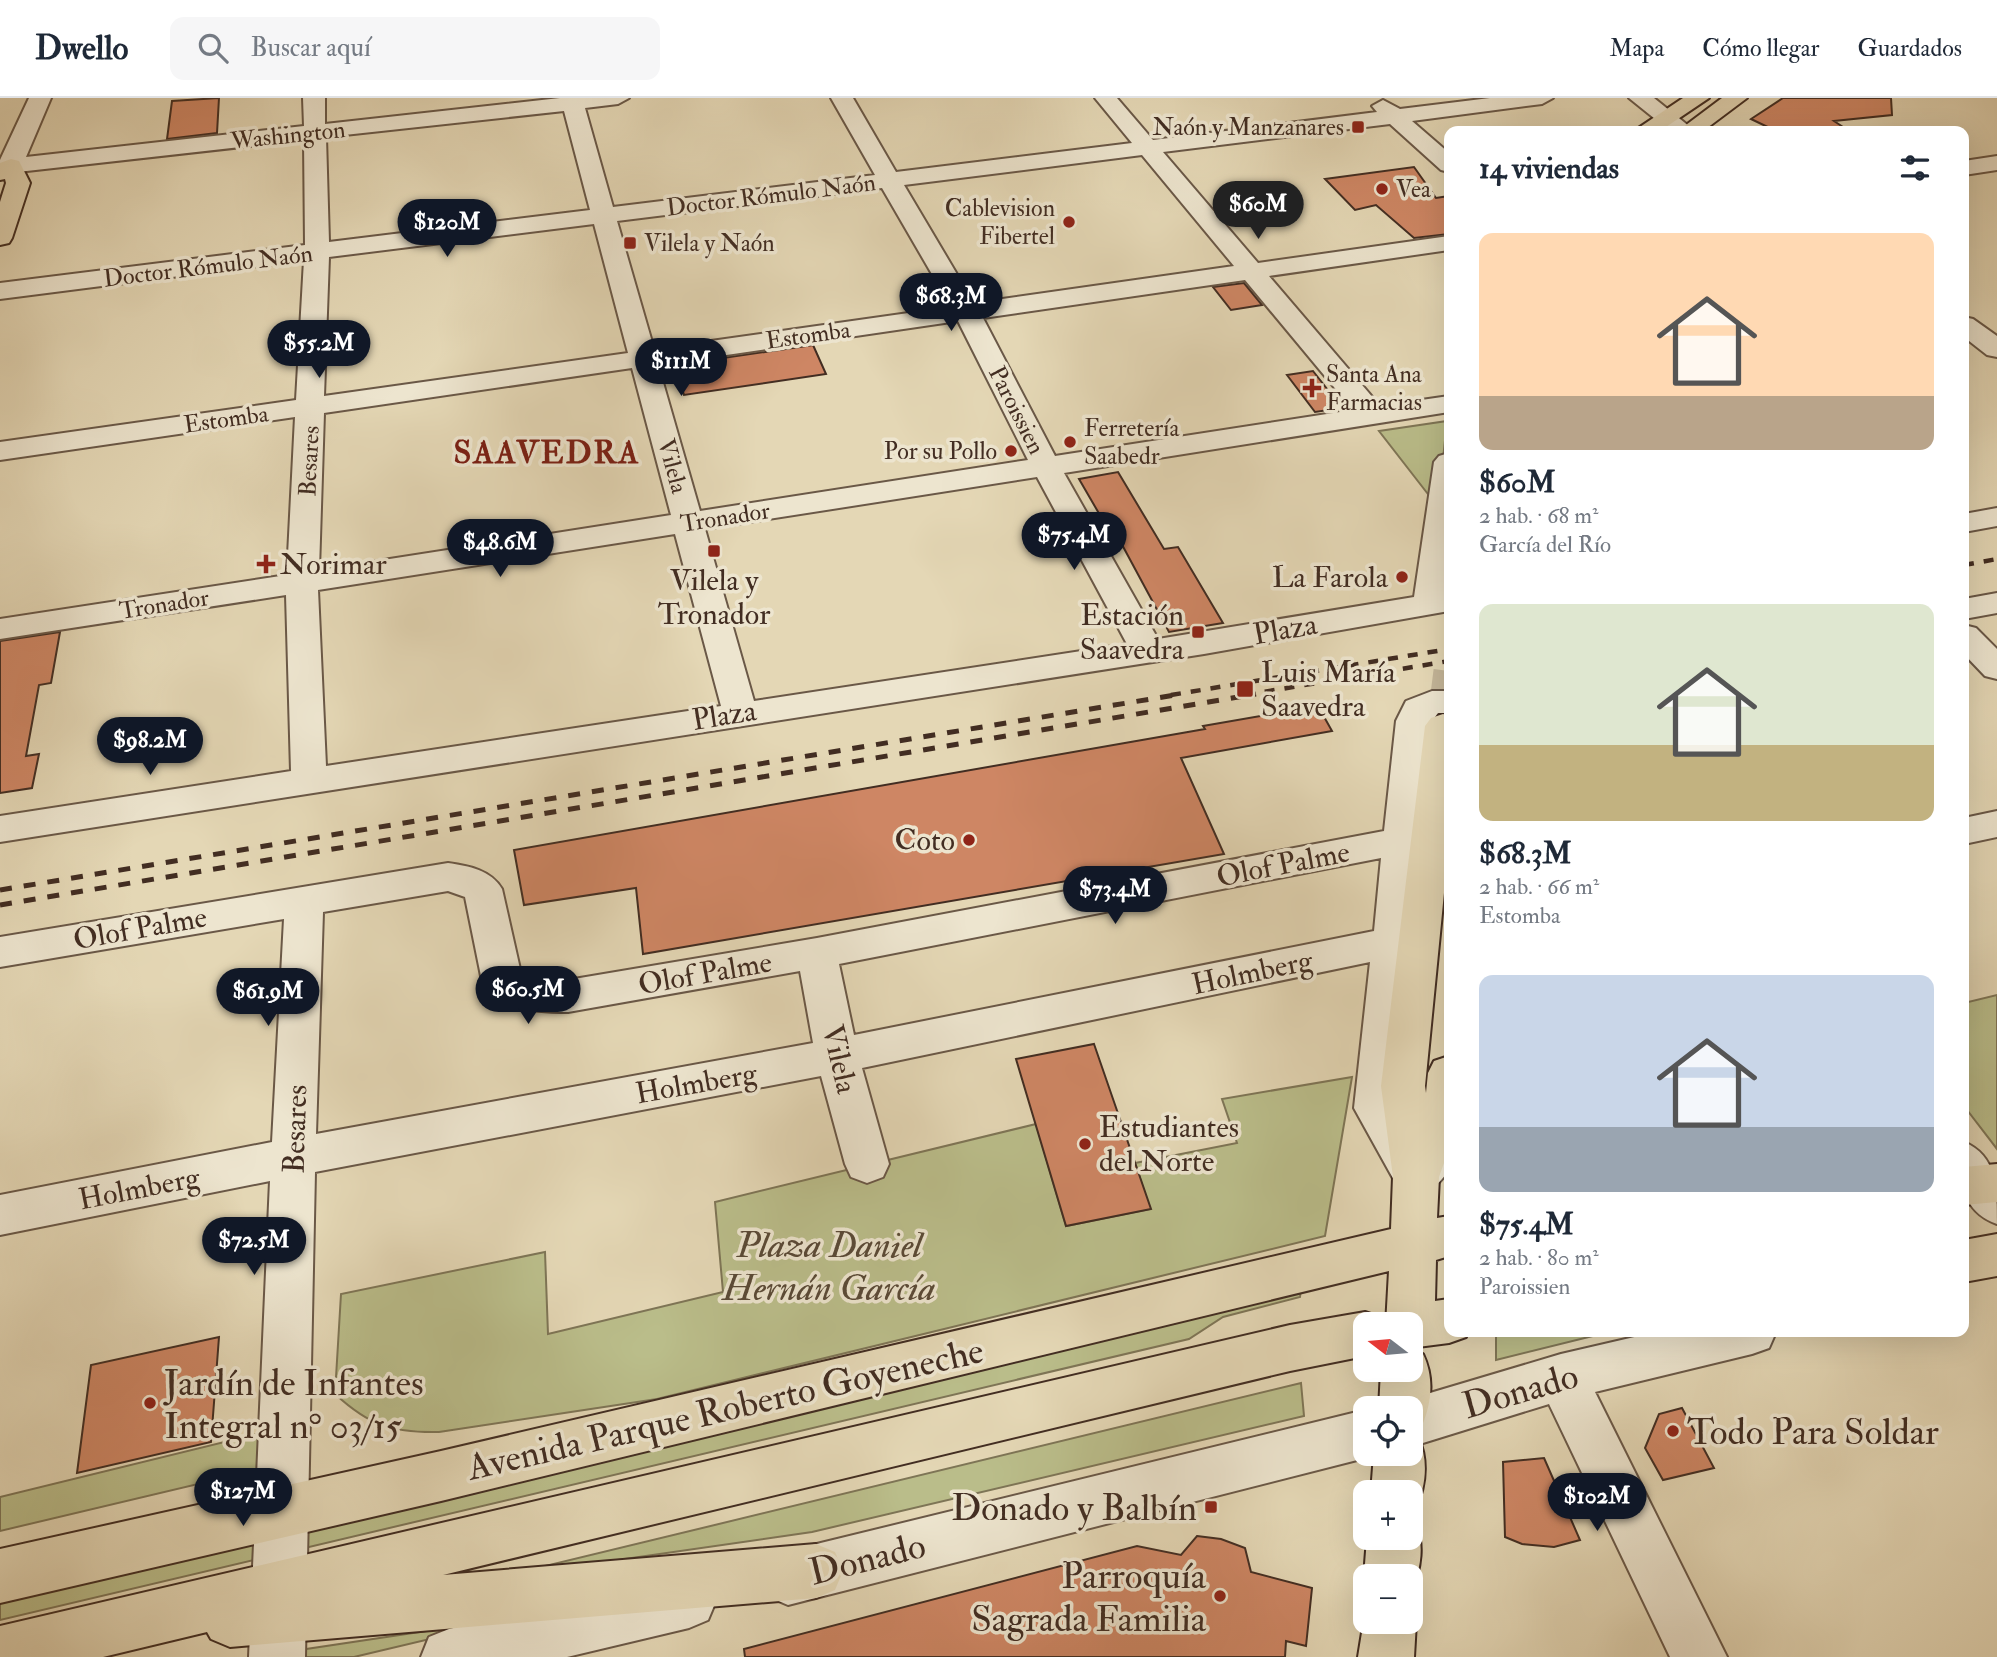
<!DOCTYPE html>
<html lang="es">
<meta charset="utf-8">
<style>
body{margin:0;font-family:"IM FELL Double Pica",serif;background:#f6f6f7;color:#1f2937;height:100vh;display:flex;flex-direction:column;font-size:26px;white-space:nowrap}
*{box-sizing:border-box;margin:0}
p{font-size:23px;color:#747a83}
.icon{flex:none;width:38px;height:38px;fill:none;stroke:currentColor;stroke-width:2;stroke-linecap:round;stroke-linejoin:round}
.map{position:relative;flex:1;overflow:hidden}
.panel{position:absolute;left:1444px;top:28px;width:525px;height:1211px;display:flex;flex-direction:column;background:#fff;border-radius:14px;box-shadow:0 7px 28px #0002}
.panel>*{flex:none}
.needle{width:46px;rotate:286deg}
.tools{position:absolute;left:1353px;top:1214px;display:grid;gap:14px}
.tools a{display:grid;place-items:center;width:70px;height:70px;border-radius:14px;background:#fff;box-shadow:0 7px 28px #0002;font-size:35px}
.price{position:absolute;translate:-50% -60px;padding:0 16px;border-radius:24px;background:#111827;color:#fff;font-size:23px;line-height:46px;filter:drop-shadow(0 2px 4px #0008)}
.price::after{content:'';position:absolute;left:50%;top:42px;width:21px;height:16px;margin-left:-10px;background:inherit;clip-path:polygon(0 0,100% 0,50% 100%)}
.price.selected{background:#222;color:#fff}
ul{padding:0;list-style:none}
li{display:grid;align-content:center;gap:14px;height:371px;padding:0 35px}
li span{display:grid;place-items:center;height:217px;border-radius:14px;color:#555}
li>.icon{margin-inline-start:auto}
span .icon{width:126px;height:126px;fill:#fffc;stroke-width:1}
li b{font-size:30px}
h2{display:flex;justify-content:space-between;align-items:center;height:84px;padding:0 35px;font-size:30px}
header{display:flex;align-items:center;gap:42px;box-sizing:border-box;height:98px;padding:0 35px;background:#fff;border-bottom:2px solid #e0e1e3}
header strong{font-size:33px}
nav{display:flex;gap:38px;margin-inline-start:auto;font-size:24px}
.search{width:490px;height:63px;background:#f6f6f7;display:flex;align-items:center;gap:18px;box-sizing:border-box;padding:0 24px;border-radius:14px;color:#747a83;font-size:26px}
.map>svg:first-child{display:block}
.green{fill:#babd8a;stroke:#7e7556;stroke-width:2}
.building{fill:#ce8664;stroke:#422d22;stroke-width:2}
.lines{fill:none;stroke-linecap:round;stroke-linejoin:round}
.major-tunnel-far1{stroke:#c4b598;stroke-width:31;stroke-dasharray:31 15;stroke-linecap:butt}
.major-tunnel{stroke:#c4b598;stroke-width:38;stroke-dasharray:38 19;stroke-linecap:butt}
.minor-casing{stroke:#6a5847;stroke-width:4}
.major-casing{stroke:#422d22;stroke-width:4}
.minor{fill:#ede5cf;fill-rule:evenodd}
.major{fill:#e4d7b5;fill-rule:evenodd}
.rail-far1{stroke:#422d22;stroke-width:4.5;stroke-dasharray:10 10;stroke-linecap:butt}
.rail{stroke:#422d22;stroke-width:5;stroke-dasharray:12 12;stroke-linecap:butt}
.poi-dot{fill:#8f2418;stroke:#ede5cf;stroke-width:2.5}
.labels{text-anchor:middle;stroke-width:7;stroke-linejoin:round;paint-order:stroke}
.far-poi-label{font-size:24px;fill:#422d22;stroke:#ede5cf;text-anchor:start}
.far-street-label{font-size:24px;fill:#422d22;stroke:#ede5cf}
.poi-label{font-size:30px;fill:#422d22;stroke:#ede5cf;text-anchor:start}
.street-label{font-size:30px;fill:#422d22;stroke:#ede5cf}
.far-district-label{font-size:32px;font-weight:bold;letter-spacing:2px;fill:#7a1f14;stroke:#ede5cf}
.near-park-label{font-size:37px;font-style:italic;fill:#5a4a37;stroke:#ede5cf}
.near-poi-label{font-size:37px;fill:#422d22;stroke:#ede5cf;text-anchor:start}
.near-street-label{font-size:37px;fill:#422d22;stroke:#ede5cf}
</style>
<header>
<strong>Dwello</strong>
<div class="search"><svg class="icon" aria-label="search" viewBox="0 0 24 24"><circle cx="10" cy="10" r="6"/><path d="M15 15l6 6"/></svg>Buscar aquí</div>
<nav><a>Mapa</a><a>Cómo llegar</a><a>Guardados</a></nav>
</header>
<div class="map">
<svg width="1997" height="1559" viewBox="0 0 1997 1559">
<rect width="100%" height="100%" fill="#e4d7b5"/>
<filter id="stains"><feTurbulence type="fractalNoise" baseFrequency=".00286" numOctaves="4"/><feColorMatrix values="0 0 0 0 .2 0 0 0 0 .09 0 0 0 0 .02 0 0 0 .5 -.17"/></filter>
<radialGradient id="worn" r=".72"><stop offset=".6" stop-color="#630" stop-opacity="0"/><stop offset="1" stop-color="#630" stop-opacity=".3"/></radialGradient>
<path class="green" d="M1447 323 1438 409 1379 333Z
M1997 897V1051L1964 1008V905Z
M1352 979 1325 1138 657 1301 439 1334C392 1335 370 1328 335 1296L341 1196 545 1154 548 1236 723 1194 715 1104 1036 1026 1066 1128 1150 1111 1135 1065 1237 1045 1222 1001Z
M1301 1191 1300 1199 1223 1219 1189 1241 0 1522V1501Z
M1509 1234H1609L1496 1262V1236Z
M1301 1285 1304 1318 812 1434 500 1479Z
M269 1333 303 1361 0 1433V1399Z
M527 1518 354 1559H253Z"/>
<path class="building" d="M219 0 217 35 167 41 172 3Z
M1783 0H1891L1892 17 1834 23 1843 29 1809 33H1776L1751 21Z
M1414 69 1436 100 1449 98V136L1414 140 1376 107 1355 112 1325 81Z
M1244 185 1262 207 1231 212 1213 189Z
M813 247 826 276 684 297 675 267Z
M1313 273 1342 310 1315 314 1287 277Z
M1118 374 1164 451 1178 449 1223 525 1169 534 1113 430 1108 431 1079 381Z
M60 534 51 585 39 587 26 658 39 656 32 690 0 695V543Z
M1318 608 1332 633 1181 660 1224 756 643 856 636 790 524 807 514 752 1205 631 1203 628Z
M1094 946 1151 1111 1066 1128 1016 961Z
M219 1239 211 1344 77 1375 91 1267Z
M1682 1310 1714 1370 1663 1382 1645 1350 1659 1316Z
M1544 1360 1580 1442 1554 1449 1522 1446 1505 1439 1503 1364Z
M1197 1438 1221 1441 1245 1450 1251 1474 1312 1490 1306 1548 1286 1543 1285 1559H745L744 1551 1137 1448 1181 1457Z"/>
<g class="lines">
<path class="major-tunnel-far1" d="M1446 597 1449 573"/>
<path class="major-tunnel" d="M1443 628 1447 596"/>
<g class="minor-casing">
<path id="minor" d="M29 0H51L26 59 304 28 303 0H325V26L560 0H629L618 6 585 10 613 109 875 77 831 0H853L896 74 1132 45 1095 0H1117L1153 42 1377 14 1372 8 1383 2 1400 11 1490 0H1553L1542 6 1412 23 1449 55V74L1441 72 1390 26 1163 54 1258 165 1449 138V152L1269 178 1380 308 1449 298V314L1064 375 1158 541 1414 499 1434 364 1439 358 1449 355V513L1204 556 0 744V718L291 673 286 497 0 541V521L287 477 295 319 0 362V344L296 302 304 162 0 201V185L305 147 304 42 0 76V62ZM564 13 590 112 329 144 326 39ZM1142 57 1234 168 974 205 904 87ZM882 90 951 209 654 251 617 123ZM594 126 628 255 324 298 329 159ZM1245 182 1353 312 1055 358 983 220ZM958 223 1028 362 700 413 658 267ZM632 270 671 417 319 472 324 315ZM1037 379 1127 546 754 603 705 431ZM675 436 721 608 326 668 318 492Z
M1629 0H1654L1695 33H1670Z
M1997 58V72L1964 77V63Z
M1964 219 1973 221 1997 238V259L1987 257 1964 239Z
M1997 410V428L1964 434V416Z
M1997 495V515L1964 521V501Z
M1964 527 1976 530 1997 551V581L1985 578 1964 556Z
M1432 593H1449V615H1438L1432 623 1398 1008 1419 1044 1433 1028 1449 1022V1073C1432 1092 1427 1102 1400 1093L1354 1010 1370 864 862 970 889 1066 883 1079 867 1085 851 1079 845 1066 821 978 315 1074 305 1559H249L270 1083 0 1137V1097L272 1044 284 821 0 869V839L448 765C469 768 491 772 502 791L520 871 534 882H568L817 840 1384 733 1396 623 1406 603ZM1381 760 1374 833 854 937 839 866ZM448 793 465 799 481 878C500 913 532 914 568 914L800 873 813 945 316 1036 323 814Z
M1997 713V739L1964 746V720Z
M1964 1044C1997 1058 1997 1089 1997 1126 1958 1112 1961 1079 1964 1044Z
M1656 1234H1776L1769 1250 1752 1256 1595 1294 1727 1559H1670L1549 1306 1410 1349V1311H1391L1410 1301 1561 1256Z
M1365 1312V1356H1376L1365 1360 788 1507 769 1499 761 1480 769 1461 788 1453Z
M689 1476 708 1484 716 1503 708 1522 689 1530 567 1559H421L429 1539 449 1531Z"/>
</g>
<g class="major-casing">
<path id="major" d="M1683 0H1709L1660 33H1634Z
M1722 0H1747L1703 33H1678Z
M11 61 19 63 30 85 12 140 9 145 0 147V104L6 85 5 81 0 82V65Z
M1443 616 1449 618V744L1425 988 1426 995 1428 975 1434 963 1449 958V1051L1439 1079 1437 1120 1449 1118V1158L1436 1162 1435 1203 1449 1201V1234H1468L1466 1239 1449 1245 1410 1250V1227H1386L1389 1173 441 1403 0 1505V1451L441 1353 1391 1131 1393 1079 1381 988 1425 628 1431 620Z
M1997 1066V1104L1964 1107V1069Z
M1997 1136V1178L1964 1184V1142Z
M1365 1214 1382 1220 1385 1227H1365V1258L1290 1273 443 1477 816 1446 835 1454 843 1473 835 1492 816 1500 230 1549 211 1541 207 1534 103 1559H0V1528L1290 1227Z
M1410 1251 1423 1256C1434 1279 1432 1304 1422 1328L1410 1332V1311H1379L1381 1272H1410Z
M1410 1335 1418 1338C1429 1363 1426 1388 1415 1413L1410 1415V1395H1371L1374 1356H1410Z
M1410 1420C1428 1440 1420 1475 1410 1497V1479H1364L1367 1440H1410Z
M1410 1510 1416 1524 1414 1559H1358L1365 1516V1524H1410Z"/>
</g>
<use href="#minor" class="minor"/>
<use href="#major" class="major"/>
<path class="rail-far1" d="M1964 467 1997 461
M1171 597 1449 551
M1245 597 1449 563"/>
<path class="rail" d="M0 792 1181 596
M0 807 1256 596"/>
</g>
<g class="poi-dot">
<rect x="1351" y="22" width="14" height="14" rx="3.5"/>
<circle cx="1382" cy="91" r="7"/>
<circle cx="1069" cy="124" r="7"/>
<rect x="623" y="138" width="14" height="14" rx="3.5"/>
<path d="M1308.5 279.5h7v7h7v7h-7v7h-7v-7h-7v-7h7z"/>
<circle cx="1070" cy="344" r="7"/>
<circle cx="1011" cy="353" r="7"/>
<rect x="707" y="446" width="14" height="14" rx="3.5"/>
<path d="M262.5 455.5h7v7h7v7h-7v7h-7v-7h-7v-7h7z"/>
<circle cx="1402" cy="479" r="7"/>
<rect x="1191" y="527" width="14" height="14" rx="3.5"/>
<rect x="1236" y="582" width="18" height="18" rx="3.5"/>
<circle cx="969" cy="742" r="7"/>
<circle cx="1085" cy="1046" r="7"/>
<circle cx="150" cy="1305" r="7"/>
<circle cx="1673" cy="1333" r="7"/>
<rect x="1204" y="1402" width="14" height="14" rx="3.5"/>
<circle cx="1220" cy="1498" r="7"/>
</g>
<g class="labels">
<g class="far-poi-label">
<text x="1344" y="37" text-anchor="end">Naón y Manzanares</text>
<text x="1396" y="99">Vea</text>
<text x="1055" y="118" text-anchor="end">Cablevision<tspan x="1055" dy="28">Fibertel</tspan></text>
<text x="644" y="153">Vilela y Naón</text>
<text x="1326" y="284">Santa Ana<tspan x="1326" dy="28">Farmacias</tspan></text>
<text x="1084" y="338">Ferretería<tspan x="1084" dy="28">Saabedr</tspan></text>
<text x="997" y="361" text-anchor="end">Por su Pollo</text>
</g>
<g class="far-street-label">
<text transform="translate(288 37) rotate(-6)" y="8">Washington</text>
<text transform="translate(771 97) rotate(-7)" y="8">Doctor Rómulo Naón</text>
<text transform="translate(208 168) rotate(-7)" y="8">Doctor Rómulo Naón</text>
<text transform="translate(808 237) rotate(-8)" y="8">Estomba</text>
<text transform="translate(1017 312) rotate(63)" y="8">Paroissien</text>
<text transform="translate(226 321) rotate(-8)" y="8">Estomba</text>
<text transform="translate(309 363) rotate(-87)" y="8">Besares</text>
<text transform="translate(673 368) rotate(75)" y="8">Vilela</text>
<text transform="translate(725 419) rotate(-9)" y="8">Tronador</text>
<text transform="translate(164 506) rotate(-9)" y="8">Tronador</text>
</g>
<g class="poi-label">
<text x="280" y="476">Norimar</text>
<text x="1388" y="489" text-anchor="end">La Farola</text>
<text x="714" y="492" text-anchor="middle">Vilela y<tspan x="714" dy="34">Tronador</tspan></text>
<text x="1184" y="527" text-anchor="end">Estación<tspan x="1184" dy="34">Saavedra</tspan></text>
<text x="1261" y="584">Luis María<tspan x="1261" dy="34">Saavedra</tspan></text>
<text x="955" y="752" text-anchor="end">Coto</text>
<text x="1099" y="1039">Estudiantes<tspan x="1099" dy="34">del Norte</tspan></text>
</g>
<g class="street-label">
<text transform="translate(1285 531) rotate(-10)" y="10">Plaza</text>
<text transform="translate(724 617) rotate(-9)" y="10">Plaza</text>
<text transform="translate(1283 766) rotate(-11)" y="10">Olof Palme</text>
<text transform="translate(140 830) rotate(-10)" y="10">Olof Palme</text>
<text transform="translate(1252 874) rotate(-12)" y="10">Holmberg</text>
<text transform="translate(705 875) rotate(-10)" y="10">Olof Palme</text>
<text transform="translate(840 961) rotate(77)" y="10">Vilela</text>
<text transform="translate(696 985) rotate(-10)" y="10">Holmberg</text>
<text transform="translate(295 1031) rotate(-88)" y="10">Besares</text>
<text transform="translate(139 1090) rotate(-11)" y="10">Holmberg</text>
</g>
<g class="far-district-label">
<text x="547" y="365">SAAVEDRA</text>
</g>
<g class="near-park-label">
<text x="829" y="1159">Plaza Daniel<tspan x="829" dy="43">Hernán García</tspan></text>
</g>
<g class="near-poi-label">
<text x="164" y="1297">Jardín de Infantes<tspan x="164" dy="43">Integral n° 03/15</tspan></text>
<text x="1687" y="1346">Todo Para Soldar</text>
<text x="1197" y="1422" text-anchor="end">Donado y Balbín</text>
<text x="1206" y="1490" text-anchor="end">Parroquía<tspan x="1206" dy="43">Sagrada Familia</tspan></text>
</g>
<g class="near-street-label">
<text transform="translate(1520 1292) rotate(-16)" y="13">Donado</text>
<text transform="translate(725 1310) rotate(-13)" y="13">Avenida Parque Roberto Goyeneche</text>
<text transform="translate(867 1460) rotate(-14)" y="13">Donado</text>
</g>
</g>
<rect width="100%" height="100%" filter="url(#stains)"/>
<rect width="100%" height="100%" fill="url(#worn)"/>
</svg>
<div class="tools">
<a><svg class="needle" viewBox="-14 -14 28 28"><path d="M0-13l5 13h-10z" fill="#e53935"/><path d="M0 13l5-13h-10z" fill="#747a83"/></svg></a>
<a><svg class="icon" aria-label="locate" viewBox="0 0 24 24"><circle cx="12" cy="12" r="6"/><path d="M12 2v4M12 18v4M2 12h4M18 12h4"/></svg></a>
<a>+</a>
<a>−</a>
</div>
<b class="price selected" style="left:1258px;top:143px">$60M</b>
<b class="price" style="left:447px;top:161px">$120M</b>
<b class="price" style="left:951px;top:235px">$68.3M</b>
<b class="price" style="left:319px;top:282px">$55.2M</b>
<b class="price" style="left:681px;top:300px">$111M</b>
<b class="price" style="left:1074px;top:474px">$75.4M</b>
<b class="price" style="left:500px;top:481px">$48.6M</b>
<b class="price" style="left:150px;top:679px">$98.2M</b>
<b class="price" style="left:1115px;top:828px">$73.4M</b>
<b class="price" style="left:528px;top:928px">$60.5M</b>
<b class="price" style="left:268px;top:930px">$61.9M</b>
<b class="price" style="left:254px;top:1179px">$72.5M</b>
<b class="price" style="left:243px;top:1430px">$127M</b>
<b class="price" style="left:1597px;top:1435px">$102M</b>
<section class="panel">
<h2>14 viviendas<svg class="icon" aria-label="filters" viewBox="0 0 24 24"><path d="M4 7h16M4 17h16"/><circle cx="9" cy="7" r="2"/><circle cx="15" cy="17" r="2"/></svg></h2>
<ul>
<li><span style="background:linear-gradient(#ffd9b3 75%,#b9a48a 0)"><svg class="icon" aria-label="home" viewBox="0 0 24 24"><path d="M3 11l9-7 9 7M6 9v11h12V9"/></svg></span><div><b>$60M</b><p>2 hab. · 68 m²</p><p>García del Río</p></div></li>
<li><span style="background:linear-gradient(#dfe7d0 65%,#c2b280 0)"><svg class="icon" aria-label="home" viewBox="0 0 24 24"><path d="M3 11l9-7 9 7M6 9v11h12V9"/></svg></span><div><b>$68.3M</b><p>2 hab. · 66 m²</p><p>Estomba</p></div></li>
<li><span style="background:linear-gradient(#c9d6e8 70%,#9aa5b1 0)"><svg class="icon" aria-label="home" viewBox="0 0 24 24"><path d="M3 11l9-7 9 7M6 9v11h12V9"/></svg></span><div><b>$75.4M</b><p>2 hab. · 80 m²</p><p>Paroissien</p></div></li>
</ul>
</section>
</div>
